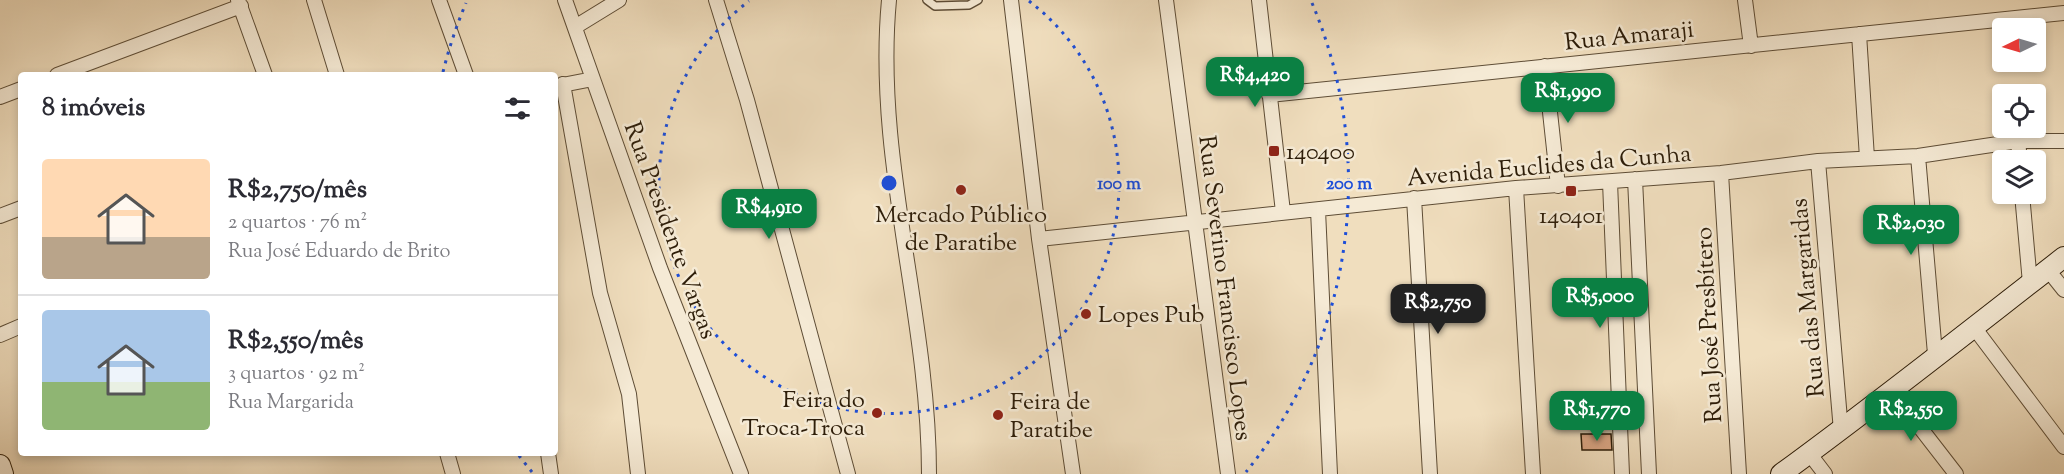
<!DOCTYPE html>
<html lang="pt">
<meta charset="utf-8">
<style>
body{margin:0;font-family:"Sorts Mill Goudy",serif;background:#f7f7f7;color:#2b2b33;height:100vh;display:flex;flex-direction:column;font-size:22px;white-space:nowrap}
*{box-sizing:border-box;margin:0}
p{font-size:20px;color:#7c7c81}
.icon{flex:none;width:33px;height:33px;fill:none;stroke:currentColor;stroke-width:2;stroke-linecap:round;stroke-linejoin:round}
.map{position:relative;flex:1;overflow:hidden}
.sheet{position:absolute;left:18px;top:72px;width:540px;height:384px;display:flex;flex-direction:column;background:#fff;border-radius:6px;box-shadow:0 3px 9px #0003}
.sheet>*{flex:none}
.needle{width:39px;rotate:265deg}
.fabs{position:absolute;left:1992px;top:18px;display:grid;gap:12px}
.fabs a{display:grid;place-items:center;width:54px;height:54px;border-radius:6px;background:#fff;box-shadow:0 3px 9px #0003;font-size:30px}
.price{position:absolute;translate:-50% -51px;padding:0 14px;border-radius:12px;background:#0b8043;color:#fff;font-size:20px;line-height:39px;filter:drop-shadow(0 2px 3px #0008)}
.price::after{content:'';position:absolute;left:50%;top:36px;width:18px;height:14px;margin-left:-9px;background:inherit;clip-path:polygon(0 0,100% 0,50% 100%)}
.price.current{background:#222;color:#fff}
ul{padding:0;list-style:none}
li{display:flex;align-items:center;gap:18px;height:150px;padding:0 24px}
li+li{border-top:2px solid #e1e1e2}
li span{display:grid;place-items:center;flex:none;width:168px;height:120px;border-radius:6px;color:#555}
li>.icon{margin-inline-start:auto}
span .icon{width:72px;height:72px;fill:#fffc;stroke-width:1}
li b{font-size:26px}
h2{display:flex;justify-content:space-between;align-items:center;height:72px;padding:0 24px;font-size:26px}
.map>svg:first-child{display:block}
.building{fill:#d9a583;stroke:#2d1d09;stroke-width:1.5}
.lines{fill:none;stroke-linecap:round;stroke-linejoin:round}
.service-casing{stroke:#5e4d36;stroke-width:10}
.minor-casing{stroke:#5e4d36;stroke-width:16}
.secondary-casing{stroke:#2d1d09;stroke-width:22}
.service{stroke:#f5ead5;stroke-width:7}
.minor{stroke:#f5ead5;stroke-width:14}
.secondary{stroke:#f5ead5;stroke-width:20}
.ring{fill:none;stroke:#1d4ed8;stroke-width:3;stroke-dasharray:3 6}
.poi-dot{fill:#8f2418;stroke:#f5ead5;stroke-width:2}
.labels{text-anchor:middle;stroke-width:5;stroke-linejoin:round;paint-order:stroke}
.street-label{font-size:24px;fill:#2d1d09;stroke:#f5ead5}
.poi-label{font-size:24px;fill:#2d1d09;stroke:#f5ead5;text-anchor:start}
.centre{fill:#1d4ed8;stroke:#f5ead5;stroke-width:3}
.ring-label{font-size:18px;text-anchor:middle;font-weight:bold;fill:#1d4ed8;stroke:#f5ead5;stroke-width:5;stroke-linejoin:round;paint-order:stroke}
</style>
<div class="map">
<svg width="2064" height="474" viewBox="0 0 2064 474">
<rect width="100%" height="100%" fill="#f0debe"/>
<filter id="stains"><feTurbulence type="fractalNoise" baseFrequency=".00333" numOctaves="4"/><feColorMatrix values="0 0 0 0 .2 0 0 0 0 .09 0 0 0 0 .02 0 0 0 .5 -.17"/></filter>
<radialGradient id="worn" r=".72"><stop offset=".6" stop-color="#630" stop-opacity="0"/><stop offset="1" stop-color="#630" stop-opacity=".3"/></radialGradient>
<path class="building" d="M1581 434H1611L1612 450H1582Z"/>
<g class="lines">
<g class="service-casing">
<path id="service" d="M927 0 935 6 969 5 978 0"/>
</g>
<g class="minor-casing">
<path id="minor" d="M238 0 265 75
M314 0 337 75
M439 0 466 75
M565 0 660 268 741 474
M716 0 747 100 848 474
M889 0C874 159 929 315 929 474
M1011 0 1039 239 1073 474
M1166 0 1228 474
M1259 0 1283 212
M1745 0 1751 46
M575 27 619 0
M1859 34 1867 158
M1545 66 1558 186
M57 75 241 6
M563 84 600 293 629 394 638 474
M557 86 593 79
M1269 95 2064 13
M0 97 21 89
M2018 141 2020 160
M1918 156 1935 354
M1818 161 1841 431
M1721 173 1739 474
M1635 179 1649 474
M1610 182 1622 474
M1516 188 1533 474
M2022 194 2030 283
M1414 198 1430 474
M1318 210 1330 474
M0 216 21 208
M1039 239 1516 188 1721 173 1818 161 1918 156 2018 141H2064
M2048 270 2064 290
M1973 326 2064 447
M0 335 21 326
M1891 390 1956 474
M447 453 453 474
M548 453 551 474
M1809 453 1825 474"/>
</g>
<g class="secondary-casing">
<path id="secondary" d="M0 465 3 474
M1781 474C1877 404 1970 330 2064 257"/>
</g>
<use href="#service" class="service"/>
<use href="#minor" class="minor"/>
<use href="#secondary" class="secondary"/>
</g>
<g class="ring">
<path d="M1029 1A230 230 0 1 1 749 1"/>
<path d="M532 472A460 460 0 0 1 517 453M443 72A460 460 0 0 1 466 3M1312 3A460 460 0 0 1 1246 472"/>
</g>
<g class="poi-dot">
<rect x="1268" y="145" width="12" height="12" rx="3"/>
<circle cx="961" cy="190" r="6"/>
<rect x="1565" y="185" width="12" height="12" rx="3"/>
<circle cx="1086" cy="314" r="6"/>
<circle cx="877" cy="413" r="6"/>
<circle cx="998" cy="415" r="6"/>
</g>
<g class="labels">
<g class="street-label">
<text transform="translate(1629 35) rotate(-6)" y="8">Rua Amaraji</text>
<text transform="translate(1549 165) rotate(-5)" y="8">Avenida Euclides da Cunha</text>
<text transform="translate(671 230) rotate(70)" y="8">Rua Presidente Vargas</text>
<text transform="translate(1226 288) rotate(83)" y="8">Rua Severino Francisco Lopes</text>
<text transform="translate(1807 298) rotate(-95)" y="8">Rua das Margaridas</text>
<text transform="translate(1708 325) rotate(-93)" y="8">Rua José Presbítero</text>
</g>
<g class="poi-label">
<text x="1286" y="159">140400</text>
<text x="961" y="222" text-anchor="middle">Mercado Público<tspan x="961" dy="28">de Paratibe</tspan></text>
<text x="1571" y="223" text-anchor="middle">140401</text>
<text x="1098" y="322">Lopes Pub</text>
<text x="865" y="407" text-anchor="end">Feira do<tspan x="865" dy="28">Troca-Troca</tspan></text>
<text x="1010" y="409">Feira de<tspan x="1010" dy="28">Paratibe</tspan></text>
</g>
</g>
<circle cx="889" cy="183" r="9" class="centre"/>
<g class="ring-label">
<text x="1119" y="189">100 m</text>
<text x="1349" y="189">200 m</text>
</g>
<rect width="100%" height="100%" filter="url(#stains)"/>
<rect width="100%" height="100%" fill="url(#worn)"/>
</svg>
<div class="fabs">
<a><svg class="needle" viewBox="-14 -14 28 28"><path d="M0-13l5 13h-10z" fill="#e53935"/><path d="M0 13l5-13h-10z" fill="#7c7c81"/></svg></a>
<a><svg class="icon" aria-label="locate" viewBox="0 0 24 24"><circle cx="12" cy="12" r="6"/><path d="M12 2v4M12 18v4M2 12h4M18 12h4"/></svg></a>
<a><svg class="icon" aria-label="layers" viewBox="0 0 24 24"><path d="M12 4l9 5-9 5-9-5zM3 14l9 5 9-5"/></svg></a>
</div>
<b class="price" style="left:1255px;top:108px">R$4,420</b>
<b class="price" style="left:1568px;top:124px">R$1,990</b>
<b class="price" style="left:769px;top:240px">R$4,910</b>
<b class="price" style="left:1911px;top:256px">R$2,030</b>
<b class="price" style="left:1600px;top:329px">R$5,000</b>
<b class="price current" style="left:1438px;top:335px">R$2,750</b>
<b class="price" style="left:1597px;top:442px">R$1,770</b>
<b class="price" style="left:1911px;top:442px">R$2,550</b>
<section class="sheet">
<h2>8 imóveis<svg class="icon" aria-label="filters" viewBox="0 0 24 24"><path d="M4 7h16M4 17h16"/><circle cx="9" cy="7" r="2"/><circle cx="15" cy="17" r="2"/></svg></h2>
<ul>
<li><span style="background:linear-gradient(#ffd9b3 65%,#b9a48a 0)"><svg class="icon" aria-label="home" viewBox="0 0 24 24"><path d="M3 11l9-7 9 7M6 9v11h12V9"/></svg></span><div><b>R$2,750/mês</b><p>2 quartos · 76 m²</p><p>Rua José Eduardo de Brito</p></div></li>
<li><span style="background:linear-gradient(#a9c7e8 60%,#8fb573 0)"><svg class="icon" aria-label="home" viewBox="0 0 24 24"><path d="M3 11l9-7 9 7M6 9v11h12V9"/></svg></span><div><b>R$2,550/mês</b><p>3 quartos · 92 m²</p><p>Rua Margarida</p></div></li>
</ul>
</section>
</div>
